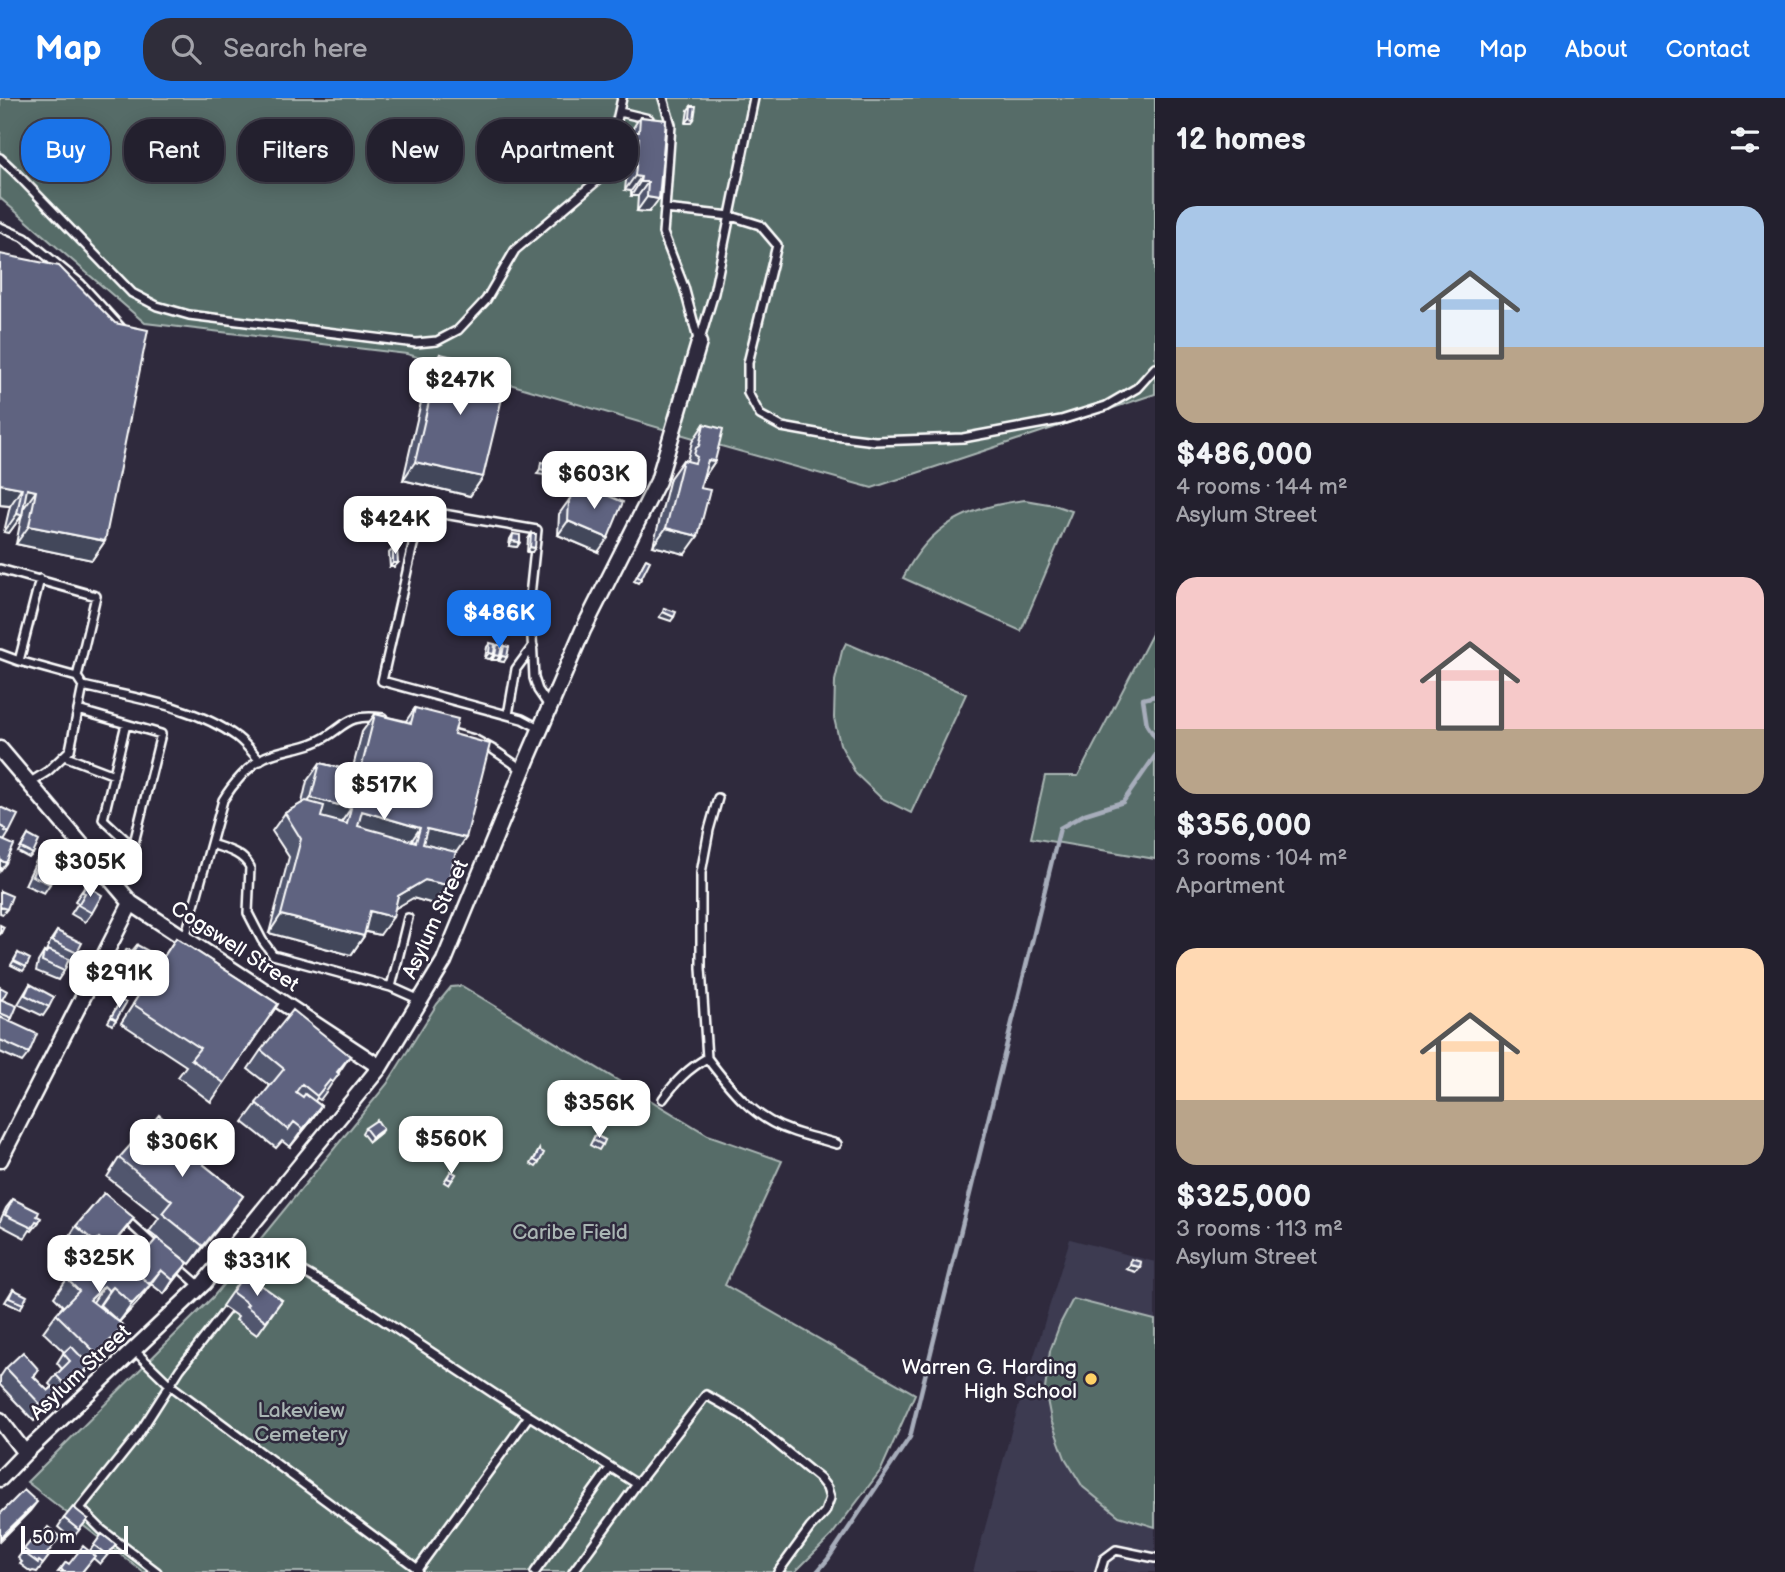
<!DOCTYPE html>
<meta charset="utf-8">
<style>
body{margin:0;font-family:"Balsamiq Sans",sans-serif;background:#2f2d3a;color:#f1f3f6;height:100vh;display:flex;flex-direction:column;font-size:26px;white-space:nowrap}
*{box-sizing:border-box;margin:0}
p{font-size:23px;color:#a3a3aa}
.icon{flex:none;width:38px;height:38px;fill:none;stroke:currentColor;stroke-width:2;stroke-linecap:round;stroke-linejoin:round}
.map{position:relative;flex:1;overflow:hidden}
.drawer{display:flex;flex-direction:column;background:#23202e;width:630px}
.drawer>*{flex:none}
.hud{position:absolute;left:21px;top:21px;width:665px;height:63px;display:flex;gap:14px}
.scale{position:absolute;left:21px;bottom:18px;width:107px;box-sizing:border-box;padding-left:7px;border:4px solid #fff;border-top:0;font-size:19px;line-height:24px;white-space:nowrap;color:#fff;-webkit-text-stroke:5px #2f2a3d;paint-order:stroke}
.price{position:absolute;translate:-50% -60px;padding:0 16px;border-radius:14px;background:#fff;color:#222;font-size:23px;line-height:46px;filter:drop-shadow(0 2px 4px #0008)}
.price::after{content:'';position:absolute;left:50%;top:42px;width:21px;height:16px;margin-left:-10px;background:inherit;clip-path:polygon(0 0,100% 0,50% 100%)}
.price.current{background:#1a73e8;color:#fff}
ul{padding:0;list-style:none}
li{display:grid;align-content:center;gap:14px;height:371px;padding:0 21px}
li span{display:grid;place-items:center;height:217px;border-radius:21px;color:#555}
li>.icon{margin-inline-start:auto}
span .icon{width:126px;height:126px;fill:#fffc;stroke-width:1}
li b{font-size:30px}
h2{display:flex;justify-content:space-between;align-items:center;height:84px;padding:0 21px;font-size:30px}
.chip{padding:0 24px;border-radius:28px;background:#23202e;box-shadow:0 4px 18px #0003,0 0 0 2px #403e4a;font-size:24px;line-height:63px}
.chip.current{background:#1a73e8;color:#fff}
header{display:flex;align-items:center;gap:42px;box-sizing:border-box;height:98px;padding:0 35px;background:#1a73e8;color:#fff}
header strong{font-size:33px}
nav{display:flex;gap:38px;margin-inline-start:auto;font-size:24px}
.search{width:490px;height:63px;background:#2f2d3a;display:flex;align-items:center;gap:18px;box-sizing:border-box;padding:0 24px;border-radius:28px;color:#a3a3aa;font-size:26px}
main{display:flex;flex:1;min-height:0}
.map>svg:first-child{display:block}
.built{fill:#3d3b51}
.green{fill:#566c68;stroke:#aab6b4;stroke-width:2}
.lines{fill:none;stroke-linecap:round;stroke-linejoin:round}
.stream{stroke:#a7adbb;stroke-width:4.5}
.lane-casing{stroke:#fff;stroke-width:12}
.street-casing{stroke:#fff;stroke-width:19}
.lane{stroke:#2f2a3d;stroke-width:7}
.street{stroke:#2f2a3d;stroke-width:14}
.wall{fill:#51566e;stroke:#fff;stroke-width:2}
.shaded-wall{fill:#42465a;stroke:#fff;stroke-width:2}
.building{fill:#5e6480;stroke:#fff;stroke-width:2;fill-rule:evenodd}
.poi-dot{fill:#ffd166;stroke:#2f2a3d;stroke-width:2.5}
.labels{text-anchor:middle;stroke-width:5;stroke-linejoin:round;paint-order:stroke}
.street-label{font-size:21px;fill:#fff;stroke:#2f2a3d}
.park-label{font-size:21px;fill:#aab6b4;stroke:#2f2a3d}
.poi-label{font-size:21px;fill:#fff;stroke:#2f2a3d;text-anchor:end}
</style>
<header>
<strong>Map</strong>
<div class="search"><svg class="icon" aria-label="search" viewBox="0 0 24 24"><circle cx="10" cy="10" r="6"/><path d="M15 15l6 6"/></svg>Search here</div>
<nav><a>Home</a><a>Map</a><a>About</a><a>Contact</a></nav>
</header>
<main>
<div class="map">
<svg width="1155" height="1474" viewBox="0 0 1155 1474">
<rect width="100%" height="100%" fill="#2f2a3d"/>
<filter id="ink" filterUnits="userSpaceOnUse"><feTurbulence type="fractalNoise" baseFrequency=".0143" numOctaves="2"/><feDisplacementMap in="SourceGraphic" scale="14" xChannelSelector="R" yChannelSelector="G"/><feConvolveMatrix kernelMatrix="1 2 1 2 8 2 1 2 1" color-interpolation-filters="sRGB"/></filter>
<g filter="url(#ink)">
<path class="built" d="M1070 1141 1155 1164V1474H973L1012 1330Z"/>
<path class="green" d="M0 0H1155V296L872 390 721 348 407 256 145 225 0 100Z
M1025 402 1054 407 1072 413 1021 533 903 480C930 426 968 409 1025 402Z
M1155 523V761L1031 740 1045 678H1078L1152 536Z
M846 545 966 596 911 715 881 700 856 676 840 646 834 620 835 583 842 553Z
M462 888 708 1037 782 1063 725 1187 915 1296 881 1372 831 1438 795 1474H143L27 1384 213 1199 387 986 437 906 451 889Z
M1073 1201 1155 1222V1429L1119 1418 1083 1389 1065 1360 1051 1322 1045 1291 1050 1253 1060 1226Z"/>
<g class="lines">
<path class="stream" d="M1155 598 1143 601 1147 627 1155 639
M817 1474 828 1461 910 1339 1060 730 1085 716 1123 704 1155 658"/>
<g class="lane-casing">
<path id="lane" d="M663 0 671 27 665 111 731 118 760 127 777 147 748 265V295L760 317 782 329 827 337 875 343 963 340 1061 322 1106 308 1137 290 1155 270
M620 14 649 21
M0 60 14 73 132 195 157 208 189 217 416 245 437 243 458 232 486 202 515 152 605 76 622 0
M665 111 663 135 684 189 699 245
M0 129 25 140 81 186 124 233
M699 245 714 195 754 0
M0 471 96 498 77 579
M0 556 19 563
M83 588C133 600 195 608 237 639 246 646 253 655 260 663
M78 612 161 636 133 749 103 721 126 626
M508 617 516 571 533 548
M541 631 522 621 382 583 413 447 426 413 537 432 530 498 534 580 538 592 549 608
M445 633 474 641 494 652 523 672
M64 658 114 677
M29 685 48 673 70 652 83 588 77 579 19 563 40 481
M211 746C225 751 242 754 250 769L248 815 262 842 273 857 391 889 420 902
M185 840 223 702C232 687 249 667 265 659 280 652 298 651 313 645 344 634 342 614 383 620
M391 889 408 820
M707 960 701 870V775L709 732 718 700
M663 1001C676 983 688 971 707 960 729 989 753 1020 789 1032 804 1038 821 1041 837 1046
M124 1120 159 1152
M176 1167 201 1189
M243 1189 272 1156 354 1203 493 1295 637 1386
M134 1252 170 1287 418 1471
M416 1473 529 1318
M157 1474 102 1432 80 1410 136 1340 180 1271 227 1211
M535 1474 610 1370
M573 1474 637 1386 706 1297 742 1317 820 1381 827 1390 830 1400 825 1414 810 1430 778 1474
M1100 1474 1104 1461 1116 1452 1155 1460"/>
</g>
<g class="street-casing">
<path id="street" d="M0 651 131 805 380 969
M0 1062 131 805
M0 1322 25 1355
M0 1381 25 1355 204 1185 380 969 444 863 527 662 583 532 658 383 699 245"/>
</g>
<use href="#lane" class="lane"/>
<use href="#street" class="street"/>
</g>
<path class="wall" d="M691 8 694 21 691 25H686L688 12Z
M640 19 666 22 649 114 637 113 638 98H631V93L625 92 629 54 625 53V48L630 41 631 33Z
M0 156 105 443 92 462 16 446 23 411 22 417 9 435 4 434 10 408 0 407Z
M440 256 491 297 483 379 470 398 403 382 428 274Z
M704 326 715 363 703 381 685 456 653 448 670 380 683 362 687 363 692 344Z
M569 402 598 454 558 437 559 416Z
M513 436 520 444 517 449 509 448 510 441Z
M531 436 532 454H527L528 441Z
M393 451 398 465 394 469H390L389 455Z
M646 461 641 481 638 485 634 483Z
M490 545 495 550 497 547 501 552 504 548V564L499 563 500 559 497 562H492L493 557 490 561 485 560 487 549Z
M415 610 454 636 456 754 447 787 434 806 413 800 395 810 380 837 365 834 364 838 351 857 269 835 289 759 272 733 285 715 302 705 307 683 320 665 352 673 362 634 375 616 406 623Z
M0 709 9 735 4 743 0 773Z
M28 737 33 756 29 760 18 754Z
M43 752 50 786 44 795 25 787 37 761Z
M86 787 92 815 85 824 71 816 78 805 75 803Z
M57 833 77 855 71 864 68 863 64 873 58 882 36 873 38 864 44 854 45 855 47 853H46L51 842Z
M176 840 278 906 211 1004 178 979 186 968 121 925Z
M137 847 144 872 138 880 135 889 129 898 123 896 122 898 107 891 118 872 116 871 121 860 127 851 132 853Z
M18 855 26 869 23 873 11 867Z
M30 886 49 909 43 918 18 906Z
M0 889 2 902 12 920 10 923 29 955 22 964 0 954Z
M121 902 116 922 112 927 108 924Z
M261 952 350 958 326 994 320 1002 317 1000 315 1003 321 1008 308 1027 290 1049 282 1043 276 1050 243 1024 270 988 248 971Z
M554 1007 562 1017 554 1020 551 1012Z
M490 1029 493 1032 484 1046 480 1044Z
M365 1030 380 1035 369 1044 362 1035Z
M595 1037 605 1042 599 1052 590 1047Z
M438 1042 447 1048 442 1056 432 1050Z
M136 1045 210 1057 203 1066 243 1098 230 1116 190 1166 149 1134 159 1120 107 1079 119 1060Z
M539 1052V1065L536 1069 531 1066Z
M451 1073 456 1076 449 1087 444 1084Z
M13 1101 37 1118 39 1124 32 1133 30 1132 25 1140 0 1127V1123L6 1110Z
M76 1128 124 1134 113 1147 114 1154 123 1162 133 1150 143 1157 178 1178 164 1196 151 1186 137 1205 119 1224 100 1207 99 1209 124 1228 111 1246 90 1268 84 1277 61 1299 58 1296 49 1308 34 1323 0 1287V1279L6 1270 39 1272 34 1279 48 1293 52 1289 49 1286 56 1277 62 1271 57 1265 64 1254 43 1234 56 1216 63 1208 54 1199 67 1181 65 1179 78 1161 83 1156 67 1142Z
M243 1178 259 1190 282 1202 257 1237 236 1222 238 1219 222 1208Z
M13 1191 23 1206 20 1211 5 1204Z
M64 1420 88 1421 72 1441 58 1429Z
M102 1436 116 1447 100 1466 93 1460 82 1474H58L66 1464 69 1466 89 1454Z
M30 1444 49 1458 37 1474 33 1473 31 1474 20 1466 22 1464 18 1460Z"/>
<path class="shaded-wall" d="M690 20 694 21 691 25H686Z
M635 40H639L629 54 625 53Z
M635 78 641 79 631 93 625 92Z
M640 84H648L638 98H631Z
M647 99 659 101 649 114 637 113Z
M708 362 715 363 702 382Z
M415 364 483 379 470 398 403 382Z
M540 371 554 374 551 378 537 376Z
M0 386 22 390 10 408 0 407Z
M27 391 36 393 23 411 18 410Z
M17 416 22 417 9 435 4 434Z
M568 423 608 440 598 454 558 437Z
M29 428 105 443 92 462 16 446Z
M666 430 698 438 685 456 653 448Z
M512 443 520 444 517 449 509 448Z
M530 449 535 450 532 454H527Z
M393 465H398L394 469H390Z
M663 514 674 519 671 523 659 519Z
M489 555 494 556 490 561 485 560Z
M495 557 500 558 497 562H492Z
M502 558 507 559 504 564 499 563Z
M311 700 351 710 338 729 298 718Z
M362 713 420 730 408 748 350 732Z
M427 731 466 740 453 759 414 749Z
M0 762 6 765 0 773Z
M425 782 447 787 434 806 413 800 386 816 398 798Z
M0 809 7 811 3 816 0 815Z
M370 813 393 819 380 837 358 832Z
M281 817 364 838 351 857 269 835Z
M321 1008 308 1027 290 1049 303 1031Z
M565 1012 562 1017 554 1020 557 1015Z
M383 1031 380 1035 369 1044 372 1039Z
M243 1098 230 1116 190 1166 203 1148Z
M134 1120 124 1134 108 1154 112 1147Z
M188 1165 178 1178 164 1196 173 1182Z
M1130 1167 1140 1169 1136 1174 1126 1171Z
M161 1172 137 1205 119 1224 132 1206Z
M104 1188 91 1207 90 1202Z
M113 1189 100 1207 96 1212 109 1193Z
M124 1228 111 1246 89 1269 90 1268 84 1277 61 1299 67 1289 85 1273 97 1256Z
M59 1295 49 1308 34 1323 43 1309Z
M37 1404 30 1413 0 1443V1440Z"/>
<path class="building" d="M691 8H696L694 21 690 20Z
M640 19 666 22 659 101 647 99 648 84H640L641 79 635 78 639 40H635V34H639Z
M0 156 59 168 115 225 148 232 105 443 29 428 36 393 27 391 22 417 17 416 22 390 0 386Z
M440 256 498 269 491 297 502 300 483 379 415 364Z
M704 326 723 331 715 363 708 362 700 390 710 392 698 438 666 430 683 362 695 365 697 359 694 357 696 350 699 348Z
M541 364 555 366 554 374 540 371Z
M583 387 623 404 608 440 568 423 569 402Z
M513 436 520 437V444L512 443Z
M531 436H536L535 450 530 449Z
M397 450 398 465H393V451Z
M646 461 650 463 641 481 637 478Z
M664 510 676 514 674 519 663 514Z
M490 545 495 546 494 556 489 555Z
M497 547H502L500 558 495 557Z
M504 548 509 549 507 559 502 558Z
M415 610 458 621 454 636 490 646 466 740 427 731 423 746 456 754 447 787 425 782 398 798 393 819 370 813 364 838 281 817 301 741 285 715 306 703 324 708 321 719 347 726 351 710 311 700 320 665 360 675 375 616 411 625ZM362 713 420 730 416 744 358 728Z
M0 709 18 717 9 735 5 733 6 731 0 728Z
M28 737 39 743 33 756 21 750Z
M0 741 14 747 6 765 0 762Z
M43 752 62 759 50 786 32 778Z
M86 787 102 797 92 815 78 807 85 795 82 794Z
M0 793 12 798 7 811 0 809Z
M0 827 4 829 0 837Z
M57 833 82 845 77 855 52 843Z
M176 840 278 906 224 985 191 961 200 950 133 906Z
M137 847 152 855 144 872 122 862 127 851 133 854Z
M48 852 69 861 64 873 42 863 44 854 46 855Z
M18 855 30 861 26 869 14 863Z
M119 871 139 881 135 889 129 886 128 889 113 881Z
M30 886 54 899 49 909 25 897Z
M0 889 7 893 2 902 0 901Z
M0 901 17 908 12 920 0 915Z
M121 902 126 905 116 922 111 919Z
M293 912 350 958 337 974 339 976 333 984 330 982 317 998 302 986 296 994 303 999 305 996 321 1008 303 1031 294 1024 288 1032 256 1005 284 971 261 952Z
M0 919 37 936 29 955 0 942Z
M562 1004 565 1012 557 1015 554 1007Z
M159 1017 210 1057 203 1066 243 1098 203 1148 162 1115 172 1103 119 1060 134 1043 136 1045Z
M377 1022 383 1031 372 1039 365 1030Z
M490 1029 493 1032 487 1042 483 1040Z
M595 1037 605 1042 603 1047 593 1042Z
M438 1042 447 1048 445 1051 436 1045Z
M539 1052 544 1055 539 1065 534 1062Z
M451 1073 456 1076 452 1082 447 1080Z
M104 1095 134 1120 112 1147 117 1150 114 1154 99 1140 95 1144 76 1128Z
M13 1101 39 1114 37 1118 41 1120 39 1124 36 1123 32 1130 5 1117Z
M99 1140 150 1187 132 1206 113 1189 109 1193 104 1188 90 1202 124 1228 97 1256 56 1216 79 1193 67 1181 83 1165 78 1161Z
M157 1140 188 1165 173 1182 161 1172 149 1186 134 1172 136 1169 125 1160 133 1150 143 1157Z
M1131 1161 1141 1164 1140 1169 1130 1167Z
M243 1178 259 1190 261 1187 282 1202 266 1223 246 1208 248 1206 232 1194Z
M13 1191 27 1198 23 1206 9 1200Z
M71 1248 90 1268 67 1289 56 1277 70 1263 63 1255Z
M23 1254 39 1272 33 1278 48 1293 53 1289 59 1295 43 1309 6 1270Z
M24 1392 37 1404 0 1440V1416Z
M73 1409 88 1421 79 1432 64 1420Z
M48 1429 60 1439 46 1457 49 1458 43 1466 39 1463 38 1465 27 1457 29 1455 24 1451 30 1444 34 1447Z
M102 1436 116 1447 107 1457 94 1447Z
M83 1448 95 1458 82 1474H63V1473L61 1471 66 1464 69 1466Z"/>
</g>
<circle class="poi-dot" cx="1091" cy="1281" r="7"/>
<g class="labels">
<g class="street-label">
<text transform="translate(435 821) rotate(-65)" y="7">Asylum Street</text>
<text transform="translate(235 848) rotate(33)" y="7">Cogswell Street</text>
<text transform="translate(80 1274) rotate(-43)" y="7">Asylum Street</text>
</g>
<g class="park-label">
<text x="570" y="1141">Caribe Field</text>
<text x="301" y="1319">Lakeview<tspan x="301" dy="24">Cemetery</tspan></text>
</g>
<g class="poi-label">
<text x="1077" y="1276">Warren G. Harding<tspan x="1077" dy="24">High School</tspan></text>
</g>
</g>
</svg>
<div class="scale">50 m</div>
<b class="price" style="left:460px;top:319px">$247K</b>
<b class="price" style="left:594px;top:413px">$603K</b>
<b class="price" style="left:395px;top:458px">$424K</b>
<b class="price current" style="left:499px;top:552px">$486K</b>
<b class="price" style="left:384px;top:724px">$517K</b>
<b class="price" style="left:90px;top:801px">$305K</b>
<b class="price" style="left:119px;top:912px">$291K</b>
<b class="price" style="left:599px;top:1042px">$356K</b>
<b class="price" style="left:451px;top:1078px">$560K</b>
<b class="price" style="left:182px;top:1081px">$306K</b>
<b class="price" style="left:99px;top:1197px">$325K</b>
<b class="price" style="left:257px;top:1200px">$331K</b>
<div class="hud">
<a class="chip current">Buy</a>
<a class="chip">Rent</a>
<a class="chip">Filters</a>
<a class="chip">New</a>
<a class="chip">Apartment</a>
</div>
</div>
<section class="drawer">
<h2>12 homes<svg class="icon" aria-label="filters" viewBox="0 0 24 24"><path d="M4 7h16M4 17h16"/><circle cx="9" cy="7" r="2"/><circle cx="15" cy="17" r="2"/></svg></h2>
<ul>
<li><span style="background:linear-gradient(#a9c7e8 65%,#b9a48a 0)"><svg class="icon" aria-label="home" viewBox="0 0 24 24"><path d="M3 11l9-7 9 7M6 9v11h12V9"/></svg></span><div><b>$486,000</b><p>4 rooms · 144 m²</p><p>Asylum Street</p></div></li>
<li><span style="background:linear-gradient(#f6c9c9 70%,#b9a48a 0)"><svg class="icon" aria-label="home" viewBox="0 0 24 24"><path d="M3 11l9-7 9 7M6 9v11h12V9"/></svg></span><div><b>$356,000</b><p>3 rooms · 104 m²</p><p>Apartment</p></div></li>
<li><span style="background:linear-gradient(#ffd9b3 70%,#b9a48a 0)"><svg class="icon" aria-label="home" viewBox="0 0 24 24"><path d="M3 11l9-7 9 7M6 9v11h12V9"/></svg></span><div><b>$325,000</b><p>3 rooms · 113 m²</p><p>Asylum Street</p></div></li>
</ul>
</section>
</main>
